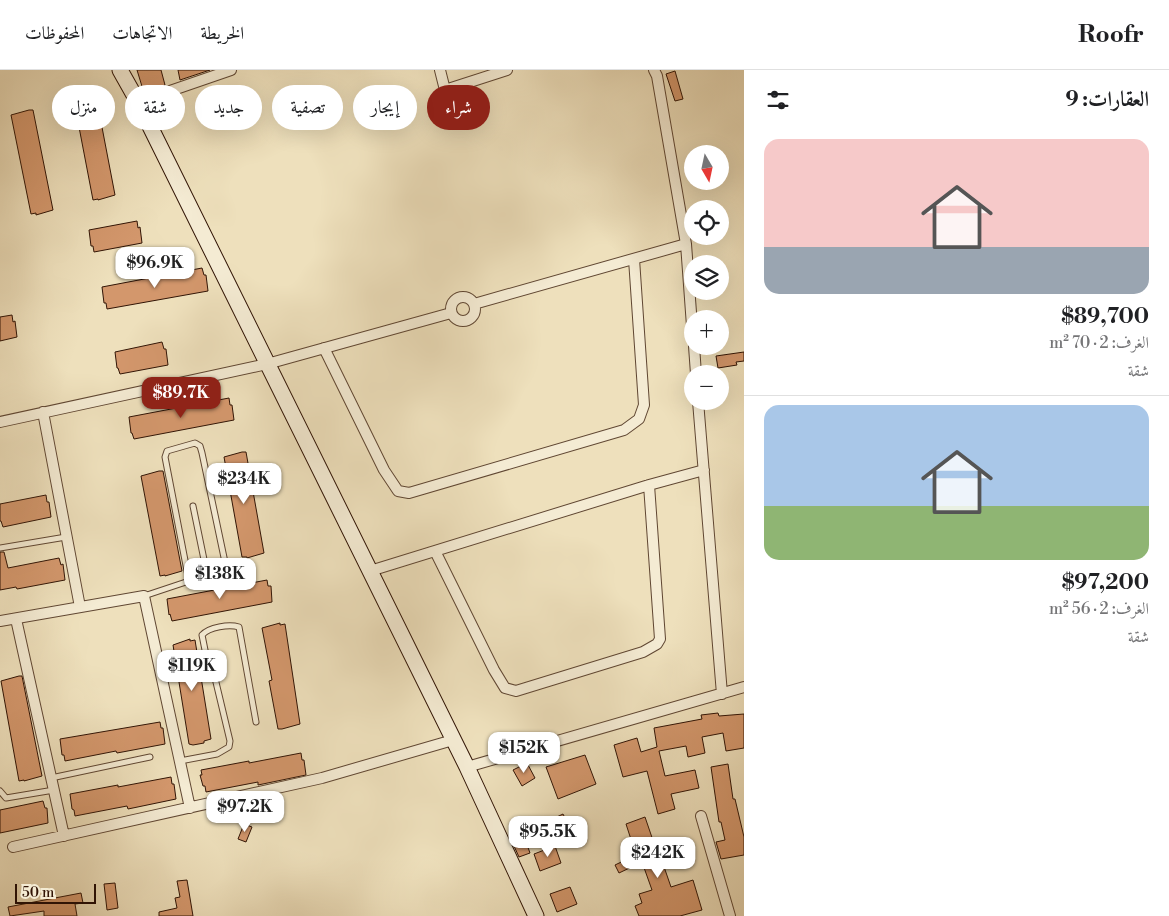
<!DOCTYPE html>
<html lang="ar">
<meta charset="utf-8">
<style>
body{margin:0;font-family:"Libre Bodoni",Amiri,serif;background:#f6f6f6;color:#202124;direction:rtl;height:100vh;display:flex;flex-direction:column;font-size:19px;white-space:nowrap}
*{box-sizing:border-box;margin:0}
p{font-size:16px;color:#757577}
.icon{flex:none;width:28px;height:28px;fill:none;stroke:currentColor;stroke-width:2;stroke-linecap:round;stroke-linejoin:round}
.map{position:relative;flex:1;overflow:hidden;direction:ltr}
.sheet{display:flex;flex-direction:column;background:#fff;width:425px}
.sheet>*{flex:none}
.top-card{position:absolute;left:15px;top:15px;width:475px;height:45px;direction:rtl;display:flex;gap:10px}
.needle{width:32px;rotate:171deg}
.tools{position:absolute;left:684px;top:75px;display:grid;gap:10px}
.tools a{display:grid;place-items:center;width:45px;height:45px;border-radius:50%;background:#fff;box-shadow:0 5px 20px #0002;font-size:25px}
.scale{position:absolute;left:15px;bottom:12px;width:81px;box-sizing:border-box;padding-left:5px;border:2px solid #311405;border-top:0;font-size:14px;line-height:18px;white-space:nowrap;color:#311405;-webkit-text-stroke:4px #f4ebd3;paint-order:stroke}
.price{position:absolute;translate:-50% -42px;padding:0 11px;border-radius:10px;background:#fff;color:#222;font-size:16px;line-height:32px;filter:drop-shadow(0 1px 2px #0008)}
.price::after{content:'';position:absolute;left:50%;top:30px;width:15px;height:11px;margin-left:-8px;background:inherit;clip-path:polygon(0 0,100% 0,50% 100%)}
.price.current{background:#8f2418;color:#fff}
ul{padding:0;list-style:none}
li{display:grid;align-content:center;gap:10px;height:265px;padding:0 20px}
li+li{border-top:1px solid #e0e0e0}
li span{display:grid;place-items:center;height:155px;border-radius:15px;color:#555}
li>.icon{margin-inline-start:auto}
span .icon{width:90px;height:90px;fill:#fffc;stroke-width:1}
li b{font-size:21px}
h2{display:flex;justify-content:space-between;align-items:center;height:60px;padding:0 20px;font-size:21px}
.tag{padding:0 18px;border-radius:22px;background:#fff;box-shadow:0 5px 20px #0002;font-size:18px;line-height:45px}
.tag.current{background:#8f2418;color:#fff}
header{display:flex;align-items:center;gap:30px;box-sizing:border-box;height:70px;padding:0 25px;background:#fff;border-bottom:1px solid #e0e0e0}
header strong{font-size:24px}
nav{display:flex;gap:28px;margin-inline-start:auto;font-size:18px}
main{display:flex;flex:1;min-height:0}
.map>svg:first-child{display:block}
.building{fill:#d3976c;stroke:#311405}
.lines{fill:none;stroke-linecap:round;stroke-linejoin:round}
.lane-casing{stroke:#604733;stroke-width:7}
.street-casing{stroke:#604733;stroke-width:12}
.secondary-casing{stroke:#311405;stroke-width:17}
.lane{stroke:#f4ebd3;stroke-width:5}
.street{stroke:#f4ebd3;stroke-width:10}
.secondary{stroke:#f4ebd3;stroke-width:15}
</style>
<header>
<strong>Roofr</strong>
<nav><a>الخريطة</a><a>الاتجاهات</a><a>المحفوظات</a></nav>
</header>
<main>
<section class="sheet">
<h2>العقارات: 9<svg class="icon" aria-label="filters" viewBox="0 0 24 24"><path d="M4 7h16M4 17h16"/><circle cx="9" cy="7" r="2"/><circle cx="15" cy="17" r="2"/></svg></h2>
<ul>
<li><span style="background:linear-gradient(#f6c9c9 70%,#9aa5b1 0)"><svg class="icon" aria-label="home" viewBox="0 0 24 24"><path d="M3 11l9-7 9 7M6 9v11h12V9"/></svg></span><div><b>$89,700</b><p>الغرف: 2 · 70 m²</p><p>شقة</p></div></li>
<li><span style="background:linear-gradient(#a9c7e8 65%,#8fb573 0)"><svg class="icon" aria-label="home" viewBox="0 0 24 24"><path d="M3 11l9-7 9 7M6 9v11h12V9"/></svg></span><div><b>$97,200</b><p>الغرف: 2 · 56 m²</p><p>شقة</p></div></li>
</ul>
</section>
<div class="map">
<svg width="744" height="846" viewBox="0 0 744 846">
<rect width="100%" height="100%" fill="#eee0bc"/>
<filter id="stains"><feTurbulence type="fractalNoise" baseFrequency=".004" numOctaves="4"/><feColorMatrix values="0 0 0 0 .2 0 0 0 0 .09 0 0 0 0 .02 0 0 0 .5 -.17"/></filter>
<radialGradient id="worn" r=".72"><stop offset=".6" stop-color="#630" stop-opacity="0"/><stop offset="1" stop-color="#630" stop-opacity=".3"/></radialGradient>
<path class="building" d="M137 0H161L165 15 144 23Z
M178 0H210L180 10Z
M675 1 683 29 675 31 666 4Z
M92 25 96 26 115 125 98 130V129L93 130 74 31 81 29V27Z
M29 40H33L53 140 36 145V143L31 144 11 45Z
M137 151 138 158 140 157 142 173 94 182 93 176H91L89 160Z
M202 198 204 205H206L208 221 107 239 106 233H104L102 217Z
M12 245 13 252 15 251 17 267 0 271V247Z
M162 272 164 279H166L168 295 120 304 118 298H117L115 282Z
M744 282V291L736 292 737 295 718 298 716 286Z
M229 328 230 335H232L234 350 134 369 132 363H131L129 347Z
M242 382H246L264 483 247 488V487H242L224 387Z
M159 401H163L182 501 165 506V505L160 506 141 406Z
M46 425 47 432H49L51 447 3 457 1 451H0V434Z
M0 482H4L8 498 59 488 61 495 63 494 65 510 17 519 16 517 0 520Z
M267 510 268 516H271L272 532 172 551 170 544 169 545 167 529Z
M280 553V555L285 554 300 654 282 659H278L269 611 272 610 262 558Z
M190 569V571L195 570 211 669 204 671V673L193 675 189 674 173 575Z
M19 606H22L42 706 24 711V710L19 711 1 611Z
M718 643 719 646 744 644V678L726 681 723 663 702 667 705 683 688 687 686 676 659 681 665 706 695 700 699 718 671 724 675 739 658 744 647 701 623 707 614 675 637 668 641 682 657 677 654 658 702 649 701 645Z
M160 652 161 658H163L165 674 117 683 116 681 65 691 64 685H62L60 669Z
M301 683 302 690H304L306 705 258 715V712L206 722 205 716H203L200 705H202L201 700 249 691V693Z
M585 685 596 714 558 729 546 697Z
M527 693 535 708 522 716 513 700Z
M728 694 733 729H735L744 767V785L721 789 716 772 725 770 721 752H719L711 697Z
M171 707 172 714H174L176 729 128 739 127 736 75 746 74 740 72 739 70 724 118 715V717Z
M43 731 45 738H47L48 753 0 763V740Z
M563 744 567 752 543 762 540 755Z
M645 747 660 791H662L671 817 693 810 702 840 680 846H639L635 836 642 833 639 824 652 820 642 792 619 803 615 795 636 785 626 754Z
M244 754 252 757 246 772 238 769Z
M526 772 530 783 519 787 514 776Z
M555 776 561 793 540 801 534 784Z
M187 810 193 846H159V842L177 838 175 828 180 827 177 811Z
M115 813 118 838 107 840 104 814Z
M570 817 577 834 557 842 550 824Z
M81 823 83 833 75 834 77 846H44V841L10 846 8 837Z"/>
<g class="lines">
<g class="lane-casing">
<path id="lane" d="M193 436 208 509
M0 478 66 467
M144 526 189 511 220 507 225 504 226 497 202 383 200 376 195 373 167 381 165 387 189 511
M180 691 217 684 229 677 230 671 220 629 214 604 208 595 202 565C209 557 229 554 239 557L256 652
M51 708 150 687
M0 721 6 728 54 720"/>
</g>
<g class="street-casing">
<path id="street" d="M440 0 445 20 507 0
M654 0 657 6 686 174 692 256
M138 32 231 0
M451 239a12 12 0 1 1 24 0a12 12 0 1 1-24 0Z
M474 234 686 174
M694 276 696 304
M324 278 384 400 398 421 409 423 624 360 639 349 644 335 634 189
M698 331 722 624
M43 342 80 537
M0 352 267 294 451 243
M435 481 494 600 505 618 516 621 643 582 657 574 660 569 649 415
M370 501 649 415 704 400
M16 549 64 766
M0 551 144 526 190 738
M467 697 744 617
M701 746 730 846
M13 777 322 708 453 670"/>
</g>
<g class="secondary-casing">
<path id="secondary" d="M120 0 138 32 467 697 536 846"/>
</g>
<use href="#lane" class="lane"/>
<use href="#street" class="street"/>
<use href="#secondary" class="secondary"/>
</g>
<rect width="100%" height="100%" filter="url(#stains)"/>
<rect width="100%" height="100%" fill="url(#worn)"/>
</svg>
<div class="tools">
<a><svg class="needle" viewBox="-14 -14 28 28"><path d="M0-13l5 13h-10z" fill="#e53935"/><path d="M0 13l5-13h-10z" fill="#757577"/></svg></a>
<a><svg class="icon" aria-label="locate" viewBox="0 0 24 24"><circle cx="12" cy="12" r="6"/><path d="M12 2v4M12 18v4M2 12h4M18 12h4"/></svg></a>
<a><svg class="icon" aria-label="layers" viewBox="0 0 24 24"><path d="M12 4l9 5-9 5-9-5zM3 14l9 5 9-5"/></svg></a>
<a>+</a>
<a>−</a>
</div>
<div class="scale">50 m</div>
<b class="price" style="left:155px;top:219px">$96.9K</b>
<b class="price current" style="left:181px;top:349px">$89.7K</b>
<b class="price" style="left:244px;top:435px">$234K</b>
<b class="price" style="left:220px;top:530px">$138K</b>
<b class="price" style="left:192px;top:622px">$119K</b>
<b class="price" style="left:524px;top:704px">$152K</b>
<b class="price" style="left:245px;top:763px">$97.2K</b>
<b class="price" style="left:548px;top:788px">$95.5K</b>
<b class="price" style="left:658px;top:809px">$242K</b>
<div class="top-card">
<a class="tag current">شراء</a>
<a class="tag">إيجار</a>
<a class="tag">تصفية</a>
<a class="tag">جديد</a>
<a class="tag">شقة</a>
<a class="tag">منزل</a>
</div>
</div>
</main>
